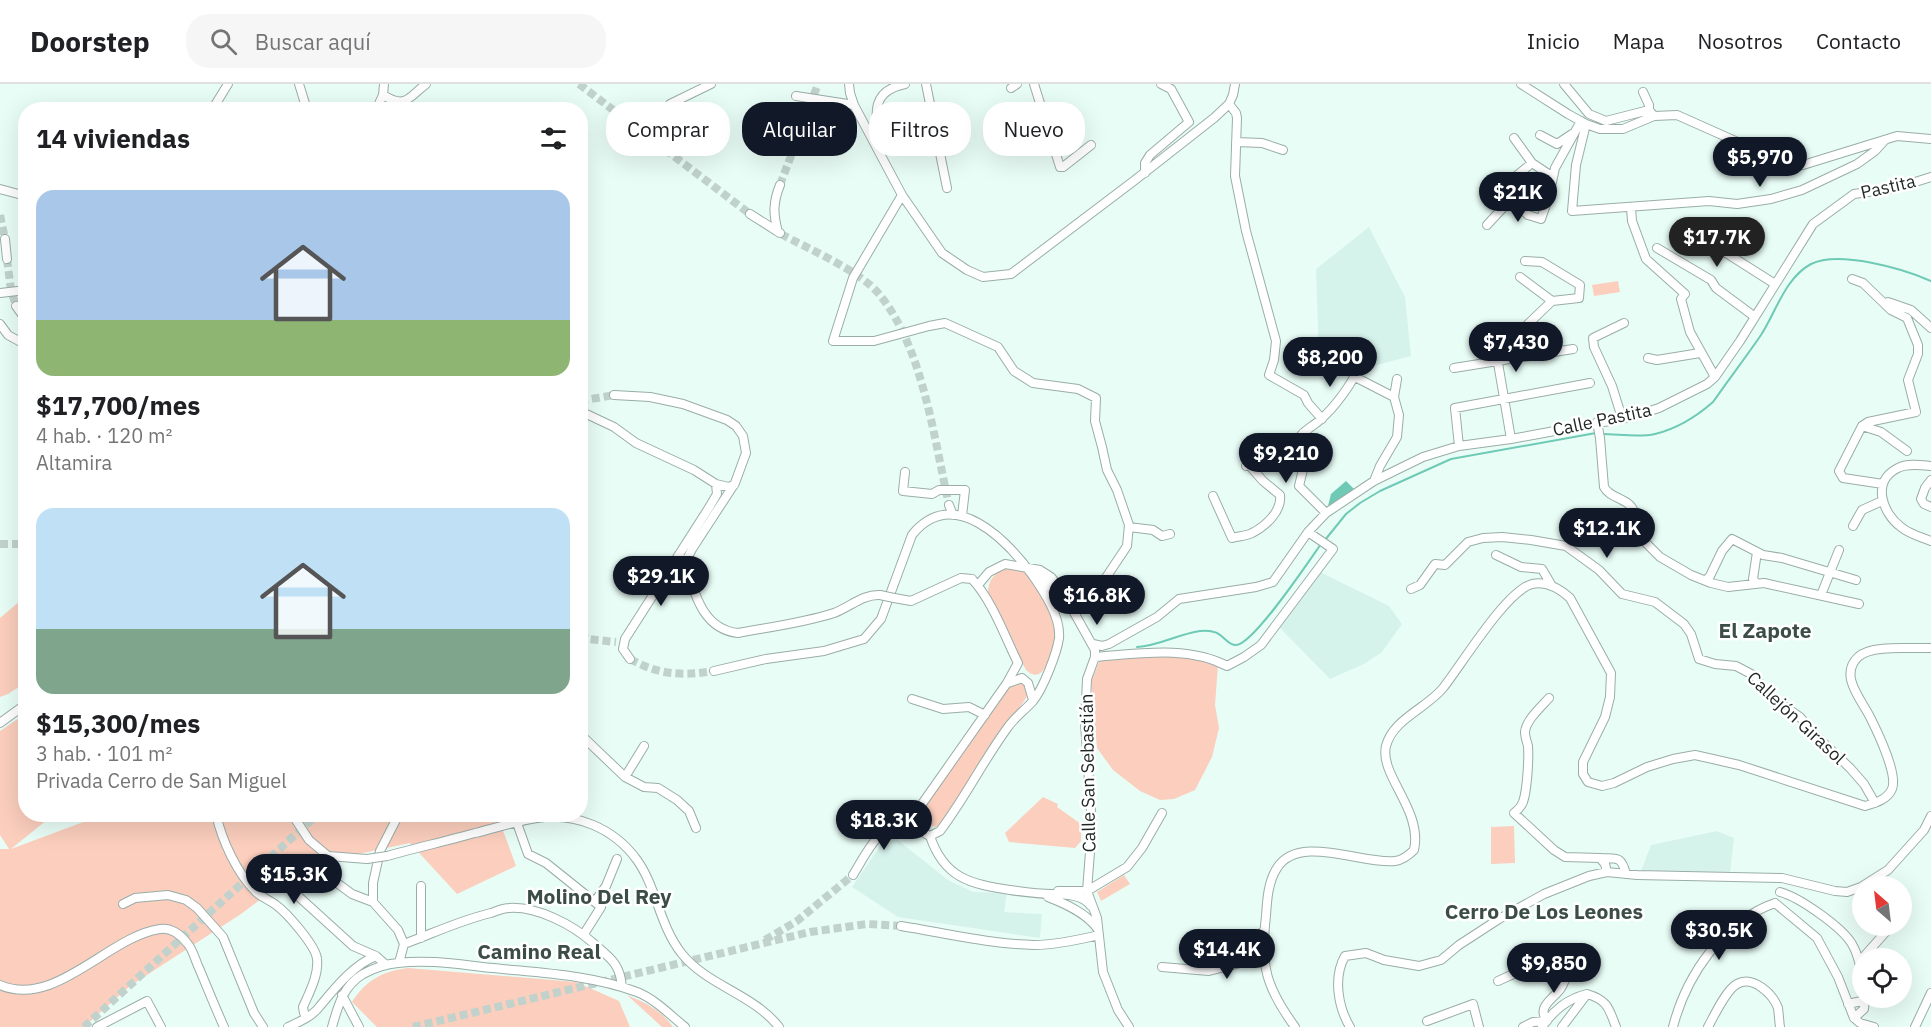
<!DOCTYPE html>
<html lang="es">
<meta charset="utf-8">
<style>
body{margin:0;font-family:"IBM Plex Sans",sans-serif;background:#f6f6f6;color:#202124;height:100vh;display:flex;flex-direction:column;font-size:22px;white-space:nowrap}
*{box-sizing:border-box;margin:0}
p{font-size:20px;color:#757577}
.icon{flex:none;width:33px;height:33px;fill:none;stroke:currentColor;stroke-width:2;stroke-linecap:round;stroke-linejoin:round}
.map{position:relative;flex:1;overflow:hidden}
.sheet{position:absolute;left:18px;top:18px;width:570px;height:720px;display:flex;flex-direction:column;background:#fff;border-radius:24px;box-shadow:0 6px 24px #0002}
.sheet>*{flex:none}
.banner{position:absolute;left:606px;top:18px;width:570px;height:54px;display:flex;gap:12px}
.needle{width:39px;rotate:332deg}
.fabs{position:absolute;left:1852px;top:792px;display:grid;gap:12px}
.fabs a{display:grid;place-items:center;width:60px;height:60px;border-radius:50%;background:#fff;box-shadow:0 6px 24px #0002;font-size:30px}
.price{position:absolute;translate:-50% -51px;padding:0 14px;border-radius:21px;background:#111827;color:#fff;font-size:20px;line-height:39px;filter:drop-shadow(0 2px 3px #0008)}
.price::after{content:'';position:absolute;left:50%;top:36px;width:18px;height:14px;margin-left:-9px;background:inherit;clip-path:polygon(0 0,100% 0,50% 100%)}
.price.on{background:#222;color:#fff}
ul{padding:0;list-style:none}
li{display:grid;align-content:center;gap:12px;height:318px;padding:0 18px}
li span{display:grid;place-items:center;height:186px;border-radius:18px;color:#555}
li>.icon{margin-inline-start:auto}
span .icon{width:108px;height:108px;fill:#fffc;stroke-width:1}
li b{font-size:26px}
h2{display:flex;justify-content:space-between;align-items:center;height:72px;padding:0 18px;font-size:26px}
.chip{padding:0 21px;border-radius:24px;background:#fff;box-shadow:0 6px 24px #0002;font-size:21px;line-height:54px}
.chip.on{background:#111827;color:#fff}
header{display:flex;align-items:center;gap:36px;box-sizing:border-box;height:84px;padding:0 30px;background:#fff;border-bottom:2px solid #e0e0e0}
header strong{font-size:28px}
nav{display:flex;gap:33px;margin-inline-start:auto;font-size:21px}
.search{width:420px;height:54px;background:#f6f6f6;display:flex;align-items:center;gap:15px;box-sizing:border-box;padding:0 21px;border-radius:24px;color:#757577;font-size:22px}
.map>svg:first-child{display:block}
.built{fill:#d6f3eb}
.green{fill:#fbcebd}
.water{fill:#6ecab5}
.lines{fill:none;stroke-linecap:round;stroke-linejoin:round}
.stream{stroke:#6ecab5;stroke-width:2}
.minor-tunnel{stroke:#c1d2cd;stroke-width:8;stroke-dasharray:8 4;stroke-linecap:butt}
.minor-casing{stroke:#9aada8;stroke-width:10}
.minor{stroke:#fff;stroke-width:8}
.minor-bridge-casing{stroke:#9aada8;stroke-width:10;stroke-linecap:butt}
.minor-bridge{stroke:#fff;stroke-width:8}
.labels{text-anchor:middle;stroke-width:5;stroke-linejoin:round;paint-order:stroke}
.street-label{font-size:18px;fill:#1f2725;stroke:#fff}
.quarter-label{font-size:21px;font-weight:bold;fill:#3c4d48;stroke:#fff}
</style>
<header>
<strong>Doorstep</strong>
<div class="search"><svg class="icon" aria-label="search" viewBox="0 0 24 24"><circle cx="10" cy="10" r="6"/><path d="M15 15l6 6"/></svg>Buscar aquí</div>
<nav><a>Inicio</a><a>Mapa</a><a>Nosotros</a><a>Contacto</a></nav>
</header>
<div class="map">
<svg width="1931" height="943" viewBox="0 0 1931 943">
<rect width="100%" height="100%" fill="#e9fdf7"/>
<path class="built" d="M1369 143 1405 213 1411 272 1377 281 1319 276 1316 185Z
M1320 488 1389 522 1402 540 1382 568 1364 580 1330 595 1279 543Z
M1717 747 1734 754 1730 790 1641 787 1651 761Z
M889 749 948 796 973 808 1007 809 1004 828 1042 830 1040 854 898 833 852 803Z"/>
<path class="green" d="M1618 197 1620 208 1594 212 1592 201Z
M1008 484C1013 484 1018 484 1022 486 1037 493 1055 537 1056 553 1056 559 1053 565 1050 571 1046 583 1040 599 1026 586L988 512C987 497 994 488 1008 484Z
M25 492V599L8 610 0 613V534L20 517Z
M1132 572 1192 573 1218 581 1215 621 1219 644 1212 673 1195 706 1174 715 1160 716 1140 707 1113 686 1097 664 1091 598 1100 576Z
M1020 598 1025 601 1027 611 1026 614 944 738 936 743 925 740 919 730 1010 601Z
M25 630 26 730 53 731 11 765 102 731 497 730 516 782 457 810 410 759 307 781 241 830 130 902 84 943H0V765H9L0 751V647Z
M1043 713 1058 720 1057 723 1081 740V757L1075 764 1009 758 1005 749Z
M1514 742 1515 779 1491 780V743Z
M1124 791 1130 800 1101 817 1097 808Z
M408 884 576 898 619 917 630 943H377L352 918C366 896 383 887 408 884Z
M627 911C646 919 661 926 673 943H662Z"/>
<path class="water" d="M1346 397 1355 406 1328 422 1331 410Z"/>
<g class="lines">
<path class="stream" d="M1602 350C1618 350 1639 354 1655 350 1676 345 1697 332 1713 318 1729 295 1746 273 1761 251 1776 228 1785 194 1811 180 1839 166 1904 185 1931 197
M1325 456 1346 430 1360 419 1380 407 1451 375 1596 349
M1137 563C1159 562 1178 550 1200 547 1224 544 1224 561 1236 561 1253 561 1309 477 1321 460"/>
<path class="minor-tunnel" d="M579 0 750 130
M780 101 818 0
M0 131 5 155
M781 150C809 165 860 187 879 210 923 263 934 355 949 421
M7 175 11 206 16 222
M580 317 614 311
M0 460H26
M580 550 588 555 616 558
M630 575C659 591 682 592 714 587
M765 856 797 837 853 791
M84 943 318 730
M413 943 810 848 867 840 901 842"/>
<g class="minor-casing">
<path id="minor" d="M299 0 307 26
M849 0 850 9 854 21 902 111 942 169 967 186 983 193 1011 190 1135 96 1214 34 1229 20 1233 11 1235 0
M926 0 947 104
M1034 0 1060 83H1063L1091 61
M1521 0 1568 30 1586 40 1600 45H1623L1654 32 1677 31 1787 80 1803 81 1897 52 1931 55
M1564 0 1589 30 1606 37 1649 26 1654 32
M1011 4 1017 0
M1643 8 1649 21V26
M383 11C406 25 408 14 426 0
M796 12 854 21
M670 20 711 0
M1229 20 1236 29 1237 34 1235 92 1246 147 1276 257 1274 276 1269 291 1304 311 1308 319 1322 335
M212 26 228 0
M376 26 383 11 384 0
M1586 40 1576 81 1572 127 1709 117 1737 120 1771 115 1802 106 1857 80 1875 67 1885 56
M1540 51 1557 60 1572 50
M1514 54 1532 79 1553 93
M1236 58 1262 59 1283 66
M882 66C877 36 866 8 905 0
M1145 89V79L1150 71 1189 38 1171 5 1161 0
M0 105 26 112
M902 111 853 194 833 257H874L929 242 945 239 998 263 1014 287 1033 299 1078 305 1096 314 1095 337 1102 363 1107 386 1117 406 1129 441 1127 462 1105 495 1102 506
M1511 115 1528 131 1541 135 1549 112 1555 84 1581 37
M1511 115 1510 97 1532 79
M1631 124 1632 137 1646 175 1685 210 1681 215 1690 248 1715 293
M750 130 780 149
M1487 141 1511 115
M778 148C773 130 773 118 780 101
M5 155 7 175
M1712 160 1775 200
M1657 164 1711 196 1716 204 1755 233
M1520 193 1552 217 1579 214 1580 201 1542 178 1525 177
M1852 195 1863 199 1891 226 1907 234 1918 261V270L1908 296 1916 328 1868 338 1862 342 1839 387 1843 394 1883 400
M0 209 26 206
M1888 218 1911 226 1931 244
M16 222 26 236
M0 240 8 251 26 261
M1648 274 1657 276 1700 269
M1516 275 1527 241 1552 217
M1498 279 1511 355
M1454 284 1573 265
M1355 293 1394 313
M614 311 650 313 683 320 727 336 736 342 743 352 746 369 735 399 692 465 685 479
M580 327 614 343 636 359 694 386 716 400 729 403 734 401
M1622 334 1612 302 1594 263 1593 254 1624 239
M1597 338 1600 354 1604 403C1610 415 1630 414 1634 428 1635 435 1635 443 1636 449L1660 473 1691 491 1711 499 1728 503 1764 499 1859 520
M1862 342 1881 348 1907 367
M1303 349 1305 377 1299 402 1326 429
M1459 362 1455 324 1590 299
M1246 382 1299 354C1305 345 1314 342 1321 335 1333 325 1353 299 1358 284L1349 281
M1931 382C1921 381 1907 379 1898 384 1871 397 1882 429 1901 443 1909 450 1921 453 1931 457
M905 388 903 407 932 410 939 406H965L962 432
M1931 396 1925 404 1921 415 1924 420 1931 423
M1374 397 1380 382 1397 353 1399 331 1394 313 1397 295
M1213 412 1232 454C1238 452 1247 452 1252 449 1266 442 1282 427 1280 411L1263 397 1249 381
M949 421 953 431
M1853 442 1862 426 1882 417
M1129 443 1153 446 1162 452 1170 450
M1496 471 1521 483 1542 485 1552 502
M676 475 681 474 684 477C694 506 701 545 738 549 770 543 803 539 834 529 850 523 863 510 880 511
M1036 489 1059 513 1065 517
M1706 496 1710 492 1722 467 1732 455 1763 471 1782 474 1856 496
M1756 499 1753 495 1757 468
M978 501 989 488 1005 480 1040 486 1051 493 1061 505 1095 566V573L1087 595 1085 640 1092 742 1087 807 1097 834 1103 888 1118 926 1129 943
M1411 505 1420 501 1435 480 1445 481 1468 458 1483 454 1502 453 1531 456 1566 462 1599 486 1622 510 1655 518 1684 540 1691 550 1699 575 1715 580 1736 582 1755 592 1767 610 1800 633 1813 649 1850 684 1864 700 1875 719
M1821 511 1839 466
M894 514 911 517 961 494 972 495
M1093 560 1102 562 1109 560 1157 533 1179 515 1256 503 1273 498 1308 448 1326 429 1374 397 1423 373 1459 362 1511 355 1631 333 1659 324 1707 300 1715 293 1740 257 1813 140 1854 110 1896 104 1931 93
M1095 573C1137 570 1188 561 1227 582L1244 573 1261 561 1333 465 1308 448
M630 575 623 565 625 555 710 422 717 410 716 400
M714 587 766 575 824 567 864 555 881 535 912 451C953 400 1007 456 1033 492 1044 508 1061 533 1059 554 1057 569 1043 605 1033 617 1025 626 1015 633 1008 643 983 677 965 714 940 747L930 752
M1008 599 1022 594 1028 599 1033 616
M1549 614C1541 623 1526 636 1525 648 1525 653 1527 658 1528 662 1529 675 1527 707 1523 718 1521 723 1518 726 1514 729L1554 766 1565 773 1600 774 1605 780 1607 788
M912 615 943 625 969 623 985 631
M0 639 26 620
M580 650 625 693 644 703 658 704 677 716 689 727 696 744
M625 693 644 662
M216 730C222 757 237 789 256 808 261 813 270 816 276 821 287 829 316 862 317 875 319 891 309 909 303 923L304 929 307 933
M292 730 309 756 328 772 367 775
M517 739 528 770 546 779 601 823 584 850
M917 744 915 735 917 727 1007 599 1018 579C1005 553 992 516 972 495
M930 752C944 794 970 800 1010 806 1024 808 1038 810 1052 810 1066 811 1082 810 1091 822
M328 772 327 787 337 799 352 810 373 818 398 846 404 860 399 879
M387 772C416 764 446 757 475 749 496 744 516 737 537 734 575 728 614 744 637 776 657 804 659 841 682 870 708 902 753 910 779 943
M1600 774C1617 775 1621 771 1626 790
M853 791C867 769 882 731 914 743 920 745 924 750 930 752
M291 794 298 812 353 862 376 872 386 881
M1058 807H1087
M1087 807 1127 783 1142 764 1162 729
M1780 808C1799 813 1842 843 1852 860 1859 872 1861 886 1863 900
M1048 813C1066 820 1086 829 1097 844
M595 817 606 802 617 775
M373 818V799L380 767 399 730
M1775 819 1817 854 1838 893 1854 934 1860 939 1874 943
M123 820 135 814 168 811 186 816 197 824 223 853 254 929 263 943
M1902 827 1905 823
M901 842C945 849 990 860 1034 861 1056 861 1078 856 1099 851
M421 854V802
M404 860C434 849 461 836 491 829 497 827 503 824 509 824 537 822 573 841 593 859 610 874 620 879 622 903
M1859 878 1891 842
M1162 883 1209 887 1244 878 1263 847
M1498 897 1542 877 1570 879C1567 887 1566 897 1561 904 1554 915 1536 922 1547 937L1533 938 1523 943
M0 901C55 925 109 852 160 845 171 843 181 851 187 859 193 865 195 876 199 884 207 903 215 923 224 943
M1587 910C1608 916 1609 925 1616 943
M342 911 359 943
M1848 920 1866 916
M1854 934 1864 925 1865 914
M1427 937 1473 920 1479 943
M97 943 147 917 161 943
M288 943C299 938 313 932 320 922 335 904 353 881 376 872
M332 943C338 922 343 902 363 890 374 884 386 880 398 879 429 875 462 881 493 884 542 889 591 891 637 908 655 915 670 931 685 943
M1295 943C1266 903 1260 882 1266 832 1267 816 1268 798 1277 784 1299 749 1363 781 1395 777 1403 776 1409 771 1414 766 1423 726 1379 691 1386 662 1393 635 1427 624 1443 604 1462 580 1506 507 1532 500 1546 497 1560 505 1570 514L1611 589 1610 613 1605 633 1583 678V690L1588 698 1602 702 1614 699 1647 683 1673 675 1695 671 1739 681 1865 722C1875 719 1887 716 1892 705 1898 691 1878 649 1871 635 1863 617 1838 592 1858 573 1871 560 1914 565 1931 564
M1350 943C1338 923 1333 893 1345 872L1366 869 1384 876 1419 882 1441 876 1459 861 1499 835 1544 810 1589 792 1607 788 1637 791 1782 794 1835 807 1847 808 1861 803 1888 786 1924 746 1931 732
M1542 943C1554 926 1567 915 1587 910
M1562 943 1587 910
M1673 943C1686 892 1723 837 1775 819
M1708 943C1714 932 1726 906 1737 900 1753 891 1773 910 1778 924 1779 930 1779 937 1780 943
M1915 943 1931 909"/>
</g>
<use href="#minor" class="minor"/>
<g class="minor-bridge-casing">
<path id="minor-bridge" d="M880 511 894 514
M367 775 387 772"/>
</g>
<use href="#minor-bridge" class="minor-bridge"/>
</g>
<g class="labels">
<g class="street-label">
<text transform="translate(1888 103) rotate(-13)" y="6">Pastita</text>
<text transform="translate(1602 336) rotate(-12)" y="6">Calle Pastita</text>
<text transform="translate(1796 634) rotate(43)" y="6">Callejón Girasol</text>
<text transform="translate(1088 689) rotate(-91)" y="6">Calle San Sebastián</text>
</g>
<g class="quarter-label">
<text x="1765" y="554">El Zapote</text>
<text x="599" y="820">Molino Del Rey</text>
<text x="1544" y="835">Cerro De Los Leones</text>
<text x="539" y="875">Camino Real</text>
</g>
</g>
</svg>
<div class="fabs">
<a><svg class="needle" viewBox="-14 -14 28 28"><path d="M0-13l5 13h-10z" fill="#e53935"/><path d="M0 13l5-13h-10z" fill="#757577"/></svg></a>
<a><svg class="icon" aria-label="locate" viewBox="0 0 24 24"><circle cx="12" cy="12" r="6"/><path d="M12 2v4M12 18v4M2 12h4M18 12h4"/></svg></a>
</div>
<b class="price" style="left:1760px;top:104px">$5,970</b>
<b class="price" style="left:1518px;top:139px">$21K</b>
<b class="price on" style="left:1717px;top:184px">$17.7K</b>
<b class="price" style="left:1516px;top:289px">$7,430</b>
<b class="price" style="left:1330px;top:304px">$8,200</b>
<b class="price" style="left:1286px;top:400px">$9,210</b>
<b class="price" style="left:1607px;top:475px">$12.1K</b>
<b class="price" style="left:661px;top:523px">$29.1K</b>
<b class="price" style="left:1097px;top:542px">$16.8K</b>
<b class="price" style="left:884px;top:767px">$18.3K</b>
<b class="price" style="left:294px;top:821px">$15.3K</b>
<b class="price" style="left:1719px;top:877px">$30.5K</b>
<b class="price" style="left:1227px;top:896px">$14.4K</b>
<b class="price" style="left:1554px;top:910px">$9,850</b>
<div class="banner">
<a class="chip">Comprar</a>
<a class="chip on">Alquilar</a>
<a class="chip">Filtros</a>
<a class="chip">Nuevo</a>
</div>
<section class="sheet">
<h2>14 viviendas<svg class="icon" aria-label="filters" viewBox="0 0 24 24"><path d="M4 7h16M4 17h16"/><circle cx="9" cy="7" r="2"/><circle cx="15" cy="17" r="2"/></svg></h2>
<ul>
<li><span style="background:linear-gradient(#a9c7e8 70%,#8fb573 0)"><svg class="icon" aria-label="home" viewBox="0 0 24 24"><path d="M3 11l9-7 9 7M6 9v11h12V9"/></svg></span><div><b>$17,700/mes</b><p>4 hab. · 120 m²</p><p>Altamira</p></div></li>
<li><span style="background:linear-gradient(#bfe0f5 65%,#7fa58c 0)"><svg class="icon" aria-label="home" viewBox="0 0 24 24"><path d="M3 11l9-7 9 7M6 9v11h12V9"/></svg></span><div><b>$15,300/mes</b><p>3 hab. · 101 m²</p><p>Privada Cerro de San Miguel</p></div></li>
</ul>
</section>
</div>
